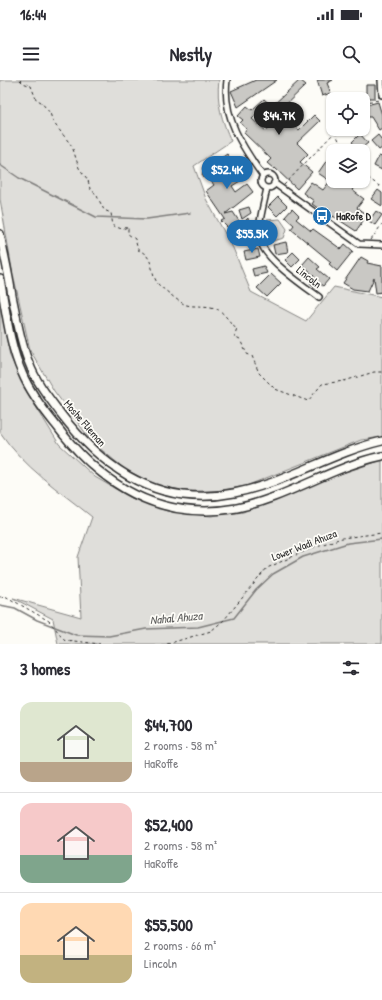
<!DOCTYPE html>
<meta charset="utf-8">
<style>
body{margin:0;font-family:"Patrick Hand",sans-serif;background:#f7f7f7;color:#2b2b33;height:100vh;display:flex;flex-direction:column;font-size:15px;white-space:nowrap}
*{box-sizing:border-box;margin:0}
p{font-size:13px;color:#7c7c81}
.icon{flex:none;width:22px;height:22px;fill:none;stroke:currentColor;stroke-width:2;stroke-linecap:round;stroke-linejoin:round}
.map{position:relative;height:564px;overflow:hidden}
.side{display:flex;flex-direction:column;background:#fff;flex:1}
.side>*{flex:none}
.buttons{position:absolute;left:326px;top:12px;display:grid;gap:8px}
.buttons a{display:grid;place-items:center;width:44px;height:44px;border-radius:8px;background:#fff;box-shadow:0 1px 3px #0004;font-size:20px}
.price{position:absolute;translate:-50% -34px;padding:0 9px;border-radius:14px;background:#1f6fb2;color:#fff;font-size:13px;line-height:26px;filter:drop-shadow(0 1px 2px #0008)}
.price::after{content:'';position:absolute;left:50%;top:24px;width:12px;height:9px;margin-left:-6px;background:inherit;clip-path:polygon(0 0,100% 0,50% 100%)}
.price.selected{background:#222;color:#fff}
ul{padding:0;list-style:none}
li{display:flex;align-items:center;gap:12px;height:100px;padding:0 20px}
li+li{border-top:1px solid #e1e1e2}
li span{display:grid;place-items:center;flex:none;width:112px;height:80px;border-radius:12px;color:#555}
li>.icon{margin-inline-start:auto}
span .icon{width:48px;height:48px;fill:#fffc;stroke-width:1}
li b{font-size:17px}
h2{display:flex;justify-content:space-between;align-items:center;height:48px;padding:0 20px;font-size:17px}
.status{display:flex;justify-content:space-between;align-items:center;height:28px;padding:0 20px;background:#fff;direction:ltr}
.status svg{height:11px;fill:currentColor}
header{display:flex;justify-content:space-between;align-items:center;height:52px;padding:0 20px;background:#fff;font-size:18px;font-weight:700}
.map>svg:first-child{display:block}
.green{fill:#dfdeda;stroke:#858482}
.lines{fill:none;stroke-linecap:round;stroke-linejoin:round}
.stream{stroke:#7e7d7b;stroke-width:1.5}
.building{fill:#c9c8c4;stroke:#2b2b2b;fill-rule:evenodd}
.street-casing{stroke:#2b2b2b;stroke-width:8}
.secondary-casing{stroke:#2b2b2b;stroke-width:10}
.path{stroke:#2b2b2b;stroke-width:1;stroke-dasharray:3 3;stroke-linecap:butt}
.street{stroke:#fdfcf7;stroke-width:5}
.secondary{stroke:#fdfcf7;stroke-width:7}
.labels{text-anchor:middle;stroke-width:3.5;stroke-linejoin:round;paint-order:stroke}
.poi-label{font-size:11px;font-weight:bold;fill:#2b2b2b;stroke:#fdfcf7;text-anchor:start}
.street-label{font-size:11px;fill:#2b2b2b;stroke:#fdfcf7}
.water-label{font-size:12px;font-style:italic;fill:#5b5b5a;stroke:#fdfcf7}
</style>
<div class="status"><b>16:44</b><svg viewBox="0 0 49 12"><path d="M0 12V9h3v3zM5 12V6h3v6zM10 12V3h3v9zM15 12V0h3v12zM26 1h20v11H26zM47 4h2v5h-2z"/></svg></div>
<header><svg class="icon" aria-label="menu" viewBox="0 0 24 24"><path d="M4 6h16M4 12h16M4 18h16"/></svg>Nestly<svg class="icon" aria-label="search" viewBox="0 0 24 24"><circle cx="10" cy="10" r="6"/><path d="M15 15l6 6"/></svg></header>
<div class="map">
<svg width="382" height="564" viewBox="0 0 382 564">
<rect width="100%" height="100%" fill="#fdfcf7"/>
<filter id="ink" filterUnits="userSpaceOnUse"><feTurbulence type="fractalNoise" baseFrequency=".025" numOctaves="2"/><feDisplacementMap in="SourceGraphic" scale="8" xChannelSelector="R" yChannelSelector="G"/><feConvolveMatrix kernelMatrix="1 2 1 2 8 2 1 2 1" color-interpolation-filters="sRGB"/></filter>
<g filter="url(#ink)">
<path class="green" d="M0 0H219C216 22 222 41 231 61L194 86 206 119 233 168 251 212 306 241 334 207 382 217V357L361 360 246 406 216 411H188L159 406 126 390 92 362 54 311 30 270 12 189 0 119Z
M280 139 287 149 284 158 266 163 264 148 267 140Z
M0 225 10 276 25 309 59 364 95 397 131 418 167 431 211 436 243 432 322 400 382 380V564H58L53 539 13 518 81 537 78 477 92 437C60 411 23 387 0 352Z"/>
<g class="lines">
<path class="stream" d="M0 85 19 98 96 137 147 139 190 133
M0 525 15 528 37 540 76 555 109 556 146 549 198 547 234 538 256 510 273 494 303 477 348 463 382 459"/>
</g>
<path class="building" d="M256 0H277L238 27 231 11Z
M300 0 306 5 278 32 299 50 314 35 320 41 297 63 308 74 300 82 312 92 297 109 275 88 274 89 267 83 271 79 244 53 247 49 240 43 243 40 238 36 247 26 252 30 264 19 272 26ZM258 33 270 46 266 51 252 39Z
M317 0H333L327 3 331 13 322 16Z
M366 5H375V18H366Z
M378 22 382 35V48L379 50 371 37H365L363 26Z
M360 54 368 63 359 70 352 62Z
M378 55 382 60V68L379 70 371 61Z
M227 74 245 98 232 106 236 112 247 104 253 112 225 134 233 132 239 141 228 148 221 141 225 139 206 111 214 105 209 98H204L202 94 205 91 202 88 207 85 219 101 227 95 217 81Z
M379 76 382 77V90L374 86Z
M327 80 333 85V101H353L357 104 352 110 364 119 357 128 367 135 356 151 333 136 332 138 312 124 314 121 303 113 311 102 323 110 330 101 318 93Z
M378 110 382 113V126L371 119Z
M278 117 287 126 277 136 268 127Z
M249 127 251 133 242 139 239 130Z
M292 129 299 136 296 139 311 151 313 149 341 169 345 164 353 171 337 191 329 184 331 182 291 149 294 145 285 137Z
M376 131 382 135 375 145 369 141Z
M248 138 251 162 244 165 234 152 241 145 245 152 243 143Z
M286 162 288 172 275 174 273 165Z
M258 169 260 177 246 180 244 172Z
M293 172 300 179 292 187 285 180Z
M309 177 320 187 317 189 329 199 323 206 320 204 317 209 310 203 315 197 302 185Z
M361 177 368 181 367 183 382 186V212L376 213 374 198 368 211 353 209 343 203Z
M264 186 267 193 254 196 252 189Z
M271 194 281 203 267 217 257 208Z"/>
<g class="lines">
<g class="street-casing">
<path id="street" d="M227 0C222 37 243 68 263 96
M381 0 382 15
M261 101a7 7 0 1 1 14 0a7 7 0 1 1-14 0Z
M274 103 359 164 382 165
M267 108C264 125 255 149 262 165 269 182 304 206 319 217"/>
</g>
<g class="secondary-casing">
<path id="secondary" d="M0 154C4 174 9 195 12 216 17 238 20 262 29 283 36 302 49 318 61 334 104 390 160 428 234 413 286 403 331 373 382 361
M0 199C6 230 9 264 22 293 30 312 42 328 55 344 100 404 159 442 237 428 287 418 331 387 382 376"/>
</g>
<path class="path" d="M20 0 23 3 31 6 36 19 41 22 50 33 53 42 72 66 79 88 88 100 90 109 96 114 104 130 111 133 113 146 122 149 128 147V154L135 159 138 170C157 177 148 196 161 207 168 212 176 220 184 224 191 228 207 224 217 229 226 234 229 243 237 248L234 257 240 260 247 274 252 276 259 293 275 309 308 321 322 304 344 301 374 292H382
M363 22 380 20
M333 24V37
M335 52 344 71
M363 94 382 108
M284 105 335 52 334 49
M371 160 382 144
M0 517 5 516 49 541 65 560 100 564
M167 564 211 551 224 540 267 488 314 467 342 458 382 453"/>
<use href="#street" class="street"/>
<use href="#secondary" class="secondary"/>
</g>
</g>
<defs>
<g id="bus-disc" transform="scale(1)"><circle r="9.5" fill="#1f6fb2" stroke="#fdfcf7"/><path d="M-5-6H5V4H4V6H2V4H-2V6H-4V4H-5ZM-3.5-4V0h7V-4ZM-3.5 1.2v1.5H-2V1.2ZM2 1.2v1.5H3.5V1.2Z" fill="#fff"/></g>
</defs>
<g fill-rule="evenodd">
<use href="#bus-disc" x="322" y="136"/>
</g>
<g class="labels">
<g class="poi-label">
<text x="336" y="140">HaRofe D</text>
</g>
<g class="street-label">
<text transform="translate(309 197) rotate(38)" y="4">Lincoln</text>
<text transform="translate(85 343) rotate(49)" y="4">Moshe Flieman</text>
<text transform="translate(304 465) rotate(-21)" y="4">Lower Wadi Ahuza</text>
</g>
<g class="water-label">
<text transform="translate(176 538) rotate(-5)" y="4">Nahal Ahuza</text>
</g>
</g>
</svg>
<div class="buttons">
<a><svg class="icon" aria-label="locate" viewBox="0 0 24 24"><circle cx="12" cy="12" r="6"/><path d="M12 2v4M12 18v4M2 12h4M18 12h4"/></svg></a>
<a><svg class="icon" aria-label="layers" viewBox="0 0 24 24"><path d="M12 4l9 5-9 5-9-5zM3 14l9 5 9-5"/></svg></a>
</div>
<b class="price selected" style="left:279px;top:56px">$44.7K</b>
<b class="price" style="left:227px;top:110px">$52.4K</b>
<b class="price" style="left:252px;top:174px">$55.5K</b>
</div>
<section class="side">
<h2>3 homes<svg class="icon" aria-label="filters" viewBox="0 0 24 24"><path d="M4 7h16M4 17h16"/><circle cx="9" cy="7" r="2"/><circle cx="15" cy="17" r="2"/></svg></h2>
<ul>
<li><span style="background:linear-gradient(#dfe7d0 75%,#b9a48a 0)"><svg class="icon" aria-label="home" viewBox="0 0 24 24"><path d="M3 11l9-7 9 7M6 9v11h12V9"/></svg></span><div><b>$44,700</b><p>2 rooms · 58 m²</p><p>HaRoffe</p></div></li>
<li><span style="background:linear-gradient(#f6c9c9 65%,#7fa58c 0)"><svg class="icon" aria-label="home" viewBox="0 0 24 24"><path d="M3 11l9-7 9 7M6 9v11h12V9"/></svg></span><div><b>$52,400</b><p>2 rooms · 58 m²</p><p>HaRoffe</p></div></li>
<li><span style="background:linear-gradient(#ffd9b3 65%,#c2b280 0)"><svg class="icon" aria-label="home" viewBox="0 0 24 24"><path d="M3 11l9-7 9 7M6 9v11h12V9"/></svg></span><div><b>$55,500</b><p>2 rooms · 66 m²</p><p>Lincoln</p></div></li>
</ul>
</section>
